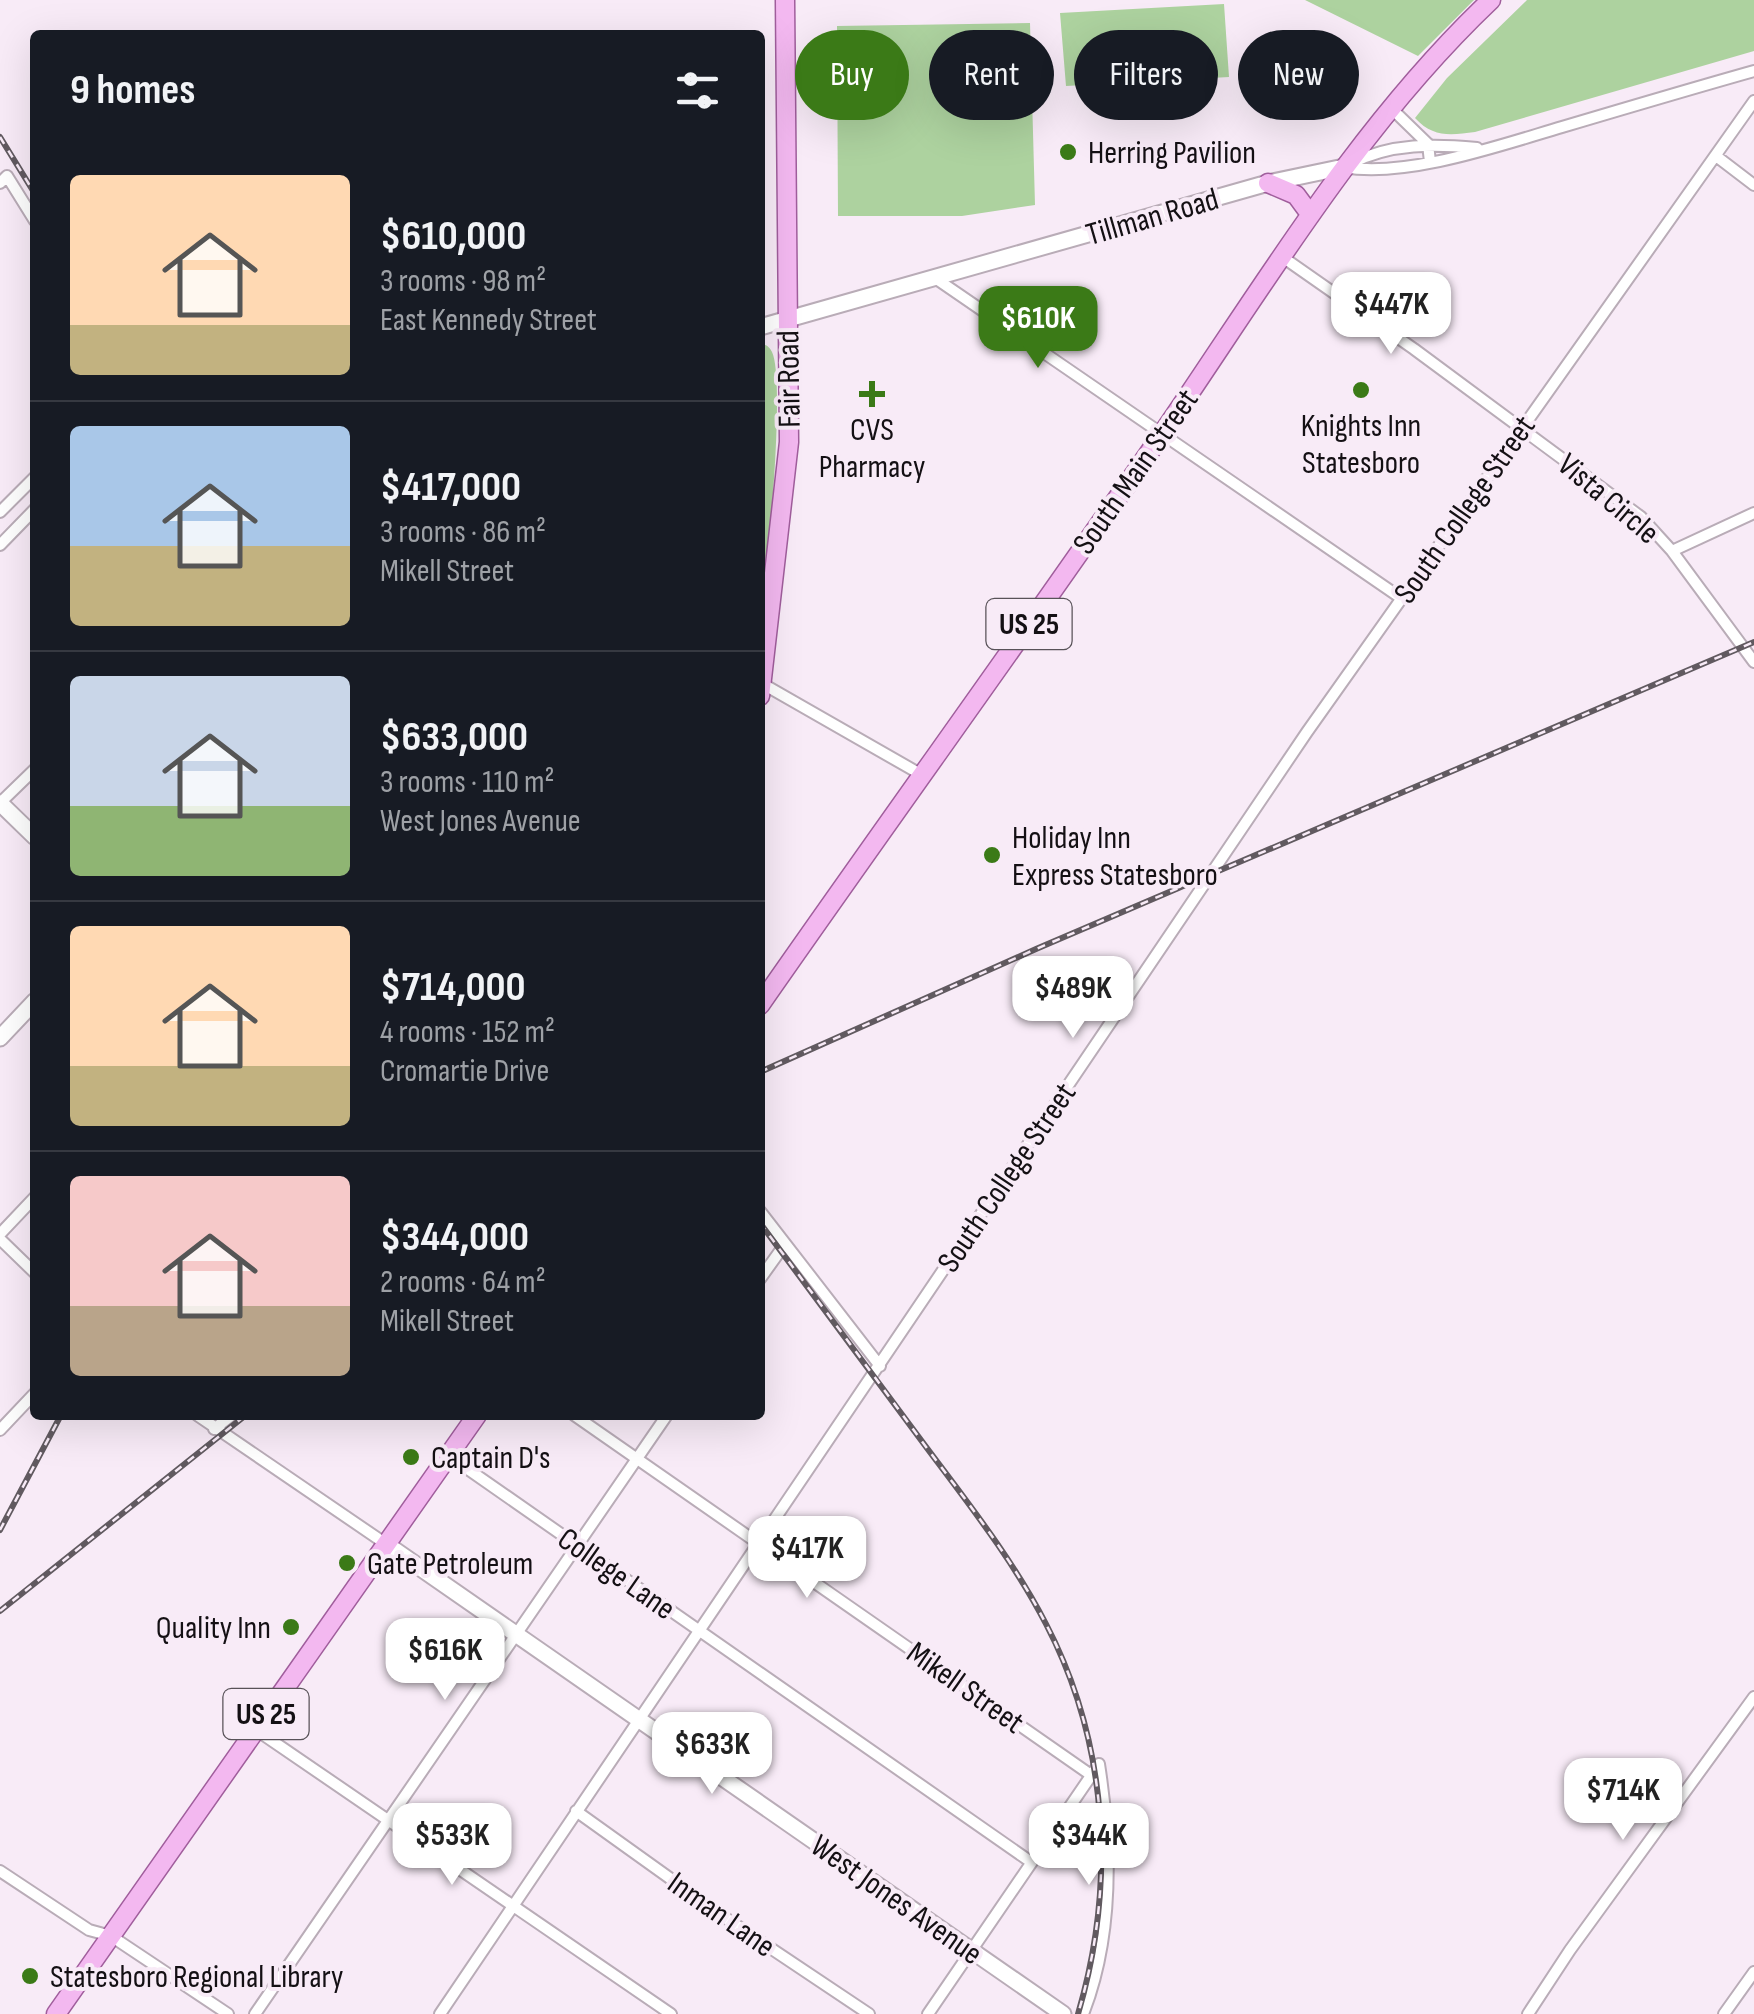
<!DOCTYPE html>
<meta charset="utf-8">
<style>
body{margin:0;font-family:"Sofia Sans Condensed",sans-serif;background:#20242c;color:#f1f3f6;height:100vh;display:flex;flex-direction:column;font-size:38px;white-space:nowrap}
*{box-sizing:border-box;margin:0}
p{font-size:32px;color:#9ea1a6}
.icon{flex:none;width:55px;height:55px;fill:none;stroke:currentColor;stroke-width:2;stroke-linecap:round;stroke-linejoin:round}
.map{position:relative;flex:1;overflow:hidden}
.details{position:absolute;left:30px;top:30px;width:735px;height:1390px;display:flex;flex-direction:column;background:#171b24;border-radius:10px;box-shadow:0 10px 40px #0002}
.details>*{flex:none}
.guide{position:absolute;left:795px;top:30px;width:808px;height:90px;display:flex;gap:20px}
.price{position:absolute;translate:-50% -85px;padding:0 22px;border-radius:20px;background:#fff;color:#222;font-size:32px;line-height:65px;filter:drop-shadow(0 2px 5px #0008)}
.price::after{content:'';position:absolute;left:50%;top:60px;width:30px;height:22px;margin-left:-15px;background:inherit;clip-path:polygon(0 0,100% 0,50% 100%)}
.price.current{background:#3b7a17;color:#fff}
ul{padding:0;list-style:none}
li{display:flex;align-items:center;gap:30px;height:250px;padding:0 40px}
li+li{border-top:2px solid #363941}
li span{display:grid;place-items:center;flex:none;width:280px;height:200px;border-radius:10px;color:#555}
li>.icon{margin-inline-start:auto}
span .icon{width:120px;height:120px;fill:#fffc;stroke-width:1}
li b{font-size:42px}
h2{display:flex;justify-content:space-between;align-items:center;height:120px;padding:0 40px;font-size:42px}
.chip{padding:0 35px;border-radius:45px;background:#171b24;box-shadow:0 10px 40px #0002;font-size:35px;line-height:90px}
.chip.current{background:#3b7a17;color:#fff}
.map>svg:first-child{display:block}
.green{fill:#add29f}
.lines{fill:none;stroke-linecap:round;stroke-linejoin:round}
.street-casing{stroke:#b9acb7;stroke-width:14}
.secondary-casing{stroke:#b9acb7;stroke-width:19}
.primary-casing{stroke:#a05e9c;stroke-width:21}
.street{stroke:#fff;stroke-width:10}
.secondary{stroke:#fff;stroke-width:15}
.primary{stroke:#f3b8f0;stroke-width:18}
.rail-casing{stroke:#615a60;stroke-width:6}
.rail{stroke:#f8ebf7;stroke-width:2.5;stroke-dasharray:8;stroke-linecap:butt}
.poi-dot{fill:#3b7a17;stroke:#f8ebf7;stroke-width:4}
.labels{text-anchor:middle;stroke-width:8;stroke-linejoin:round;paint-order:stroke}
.shield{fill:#f8ebf7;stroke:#585258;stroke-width:2.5}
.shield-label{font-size:30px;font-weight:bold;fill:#141014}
.poi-label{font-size:32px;fill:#141014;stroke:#f8ebf7;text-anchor:start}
.street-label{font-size:32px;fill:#141014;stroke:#f8ebf7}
</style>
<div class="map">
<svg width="1754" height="2014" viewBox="0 0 1754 2014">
<rect width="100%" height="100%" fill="#f8ebf7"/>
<path class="green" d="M1305 0H1474L1418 56Z
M1527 0H1754V51L1475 132C1451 135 1433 138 1415 118L1447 78Z
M1224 4 1229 77 1066 86 1060 13Z
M1030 23 1035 205 962 216H838L837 26Z
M760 343C767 346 768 345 772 352 786 381 767 578 760 618Z"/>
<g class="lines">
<g class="street-casing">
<path id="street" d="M1392 109 1428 144 1430 162
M1716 156 1754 185
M1352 163C1391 143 1435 144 1477 148
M1344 167C1407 178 1501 145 1562 127 1626 108 1690 89 1754 71
M0 183 7 176 35 221
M1281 256 1414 349 1641 517 1672 551 1754 662
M935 278 1401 598
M0 512 35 477
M0 545 35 509
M1672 551 1754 513
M763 684 922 775
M0 803 35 769
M760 1211 880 1366
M0 1234 35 1197
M0 1239 35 1273
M760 1279 785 1244
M197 1415 386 1544
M574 1415 1091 1775
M214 1429 232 1415
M0 1430 35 1393
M449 1456 1031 1862
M255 1729 671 2014
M576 1811 724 1917 869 2014
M0 1871 89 1930 111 1936 228 2014
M255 2014 667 1415
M440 2014 1307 732 1754 101
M928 2014 1099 1764
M1083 2014C1114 1935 1112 1847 1099 1764
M1528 2014 1570 1950 1754 1697
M1724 2014 1754 1972"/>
</g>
<g class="secondary-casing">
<path id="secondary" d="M760 327 1268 183 1344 167
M0 803 35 837
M0 1038 35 1001
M386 1544 1063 2014"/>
</g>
<g class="primary-casing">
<path id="primary" d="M1268 183 1296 195 1310 214
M760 696 789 442 785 0
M760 1005C893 814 1030 626 1162 434 1265 284 1358 126 1491 0
M56 2014 477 1415"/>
</g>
<use href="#street" class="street"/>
<use href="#secondary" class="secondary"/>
<use href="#primary" class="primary"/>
<g class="rail-casing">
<path id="rail" d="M0 137 35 194
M760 1072 1036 949 1754 642
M760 1223C813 1294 866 1365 918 1436 963 1497 1011 1556 1046 1624 1109 1745 1116 1885 1078 2014
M0 1530 61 1415
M0 1611 246 1415"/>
</g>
<use href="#rail" class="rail"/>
</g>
<g class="poi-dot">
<circle cx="1068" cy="152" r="10"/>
<circle cx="1361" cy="390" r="10"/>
<path d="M867 379h10v10h10v10h-10v10h-10v-10h-10v-10h10z"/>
<circle cx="992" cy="855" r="10"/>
<circle cx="411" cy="1457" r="10"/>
<circle cx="347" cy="1563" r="10"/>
<circle cx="291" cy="1627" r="10"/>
<circle cx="30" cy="1976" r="10"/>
</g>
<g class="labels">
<g class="shield">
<rect x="986.5" y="599" width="85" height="50" rx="8"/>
<rect x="223.5" y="1689" width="85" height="50" rx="8"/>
</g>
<g class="shield-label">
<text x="1029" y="634">US 25</text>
<text x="266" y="1724">US 25</text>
</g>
<g class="poi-label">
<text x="1088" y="163">Herring Pavilion</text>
<text x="1361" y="436" text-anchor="middle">Knights Inn<tspan x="1361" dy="37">Statesboro</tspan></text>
<text x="872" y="440" text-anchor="middle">CVS<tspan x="872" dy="37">Pharmacy</tspan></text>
<text x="1012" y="848">Holiday Inn<tspan x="1012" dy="37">Express Statesboro</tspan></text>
<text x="431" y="1468">Captain D's</text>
<text x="367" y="1574">Gate Petroleum</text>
<text x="271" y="1638" text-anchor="end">Quality Inn</text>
<text x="50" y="1987">Statesboro Regional Library</text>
</g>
<g class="street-label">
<text transform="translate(1152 216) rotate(-16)" y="11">Tillman Road</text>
<text transform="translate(788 379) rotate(-91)" y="11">Fair Road</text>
<text transform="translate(1135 471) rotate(-55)" y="11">South Main Street</text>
<text transform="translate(1609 498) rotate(40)" y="11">Vista Circle</text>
<text transform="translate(1464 509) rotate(-55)" y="11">South College Street</text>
<text transform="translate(1006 1177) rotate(-56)" y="11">South College Street</text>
<text transform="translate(617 1573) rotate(35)" y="11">College Lane</text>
<text transform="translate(966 1687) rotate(35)" y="11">Mikell Street</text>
<text transform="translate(897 1899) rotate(35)" y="11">West Jones Avenue</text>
<text transform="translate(722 1914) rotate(35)" y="11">Inman Lane</text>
</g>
</g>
</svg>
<b class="price" style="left:1391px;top:357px">$447K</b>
<b class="price current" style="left:1038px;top:371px">$610K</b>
<b class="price" style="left:1073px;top:1041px">$489K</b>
<b class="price" style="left:807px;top:1601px">$417K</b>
<b class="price" style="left:445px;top:1703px">$616K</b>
<b class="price" style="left:712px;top:1797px">$633K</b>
<b class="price" style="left:1623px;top:1843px">$714K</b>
<b class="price" style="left:452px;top:1888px">$533K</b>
<b class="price" style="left:1089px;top:1888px">$344K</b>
<div class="guide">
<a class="chip current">Buy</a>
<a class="chip">Rent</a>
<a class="chip">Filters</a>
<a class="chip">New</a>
</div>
<section class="details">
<h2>9 homes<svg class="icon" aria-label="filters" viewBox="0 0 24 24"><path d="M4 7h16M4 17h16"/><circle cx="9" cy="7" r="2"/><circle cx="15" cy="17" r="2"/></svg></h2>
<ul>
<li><span style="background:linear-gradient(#ffd9b3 75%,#c2b280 0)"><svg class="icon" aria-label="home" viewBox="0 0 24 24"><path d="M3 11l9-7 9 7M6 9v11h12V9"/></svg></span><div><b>$610,000</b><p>3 rooms · 98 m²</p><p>East Kennedy Street</p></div></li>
<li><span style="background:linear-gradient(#a9c7e8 60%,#c2b280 0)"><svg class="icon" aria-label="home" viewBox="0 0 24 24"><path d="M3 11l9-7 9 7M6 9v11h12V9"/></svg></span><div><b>$417,000</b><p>3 rooms · 86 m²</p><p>Mikell Street</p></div></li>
<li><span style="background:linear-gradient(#c9d6e8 65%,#8fb573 0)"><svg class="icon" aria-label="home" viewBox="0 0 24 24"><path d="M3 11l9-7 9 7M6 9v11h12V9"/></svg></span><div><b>$633,000</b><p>3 rooms · 110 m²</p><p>West Jones Avenue</p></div></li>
<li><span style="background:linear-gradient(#ffd9b3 70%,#c2b280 0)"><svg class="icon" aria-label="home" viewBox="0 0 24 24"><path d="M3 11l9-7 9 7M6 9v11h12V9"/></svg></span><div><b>$714,000</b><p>4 rooms · 152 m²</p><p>Cromartie Drive</p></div></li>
<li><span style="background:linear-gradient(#f6c9c9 65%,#b9a48a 0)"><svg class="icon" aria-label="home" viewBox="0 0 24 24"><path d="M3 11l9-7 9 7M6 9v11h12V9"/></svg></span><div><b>$344,000</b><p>2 rooms · 64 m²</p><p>Mikell Street</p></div></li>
</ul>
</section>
</div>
